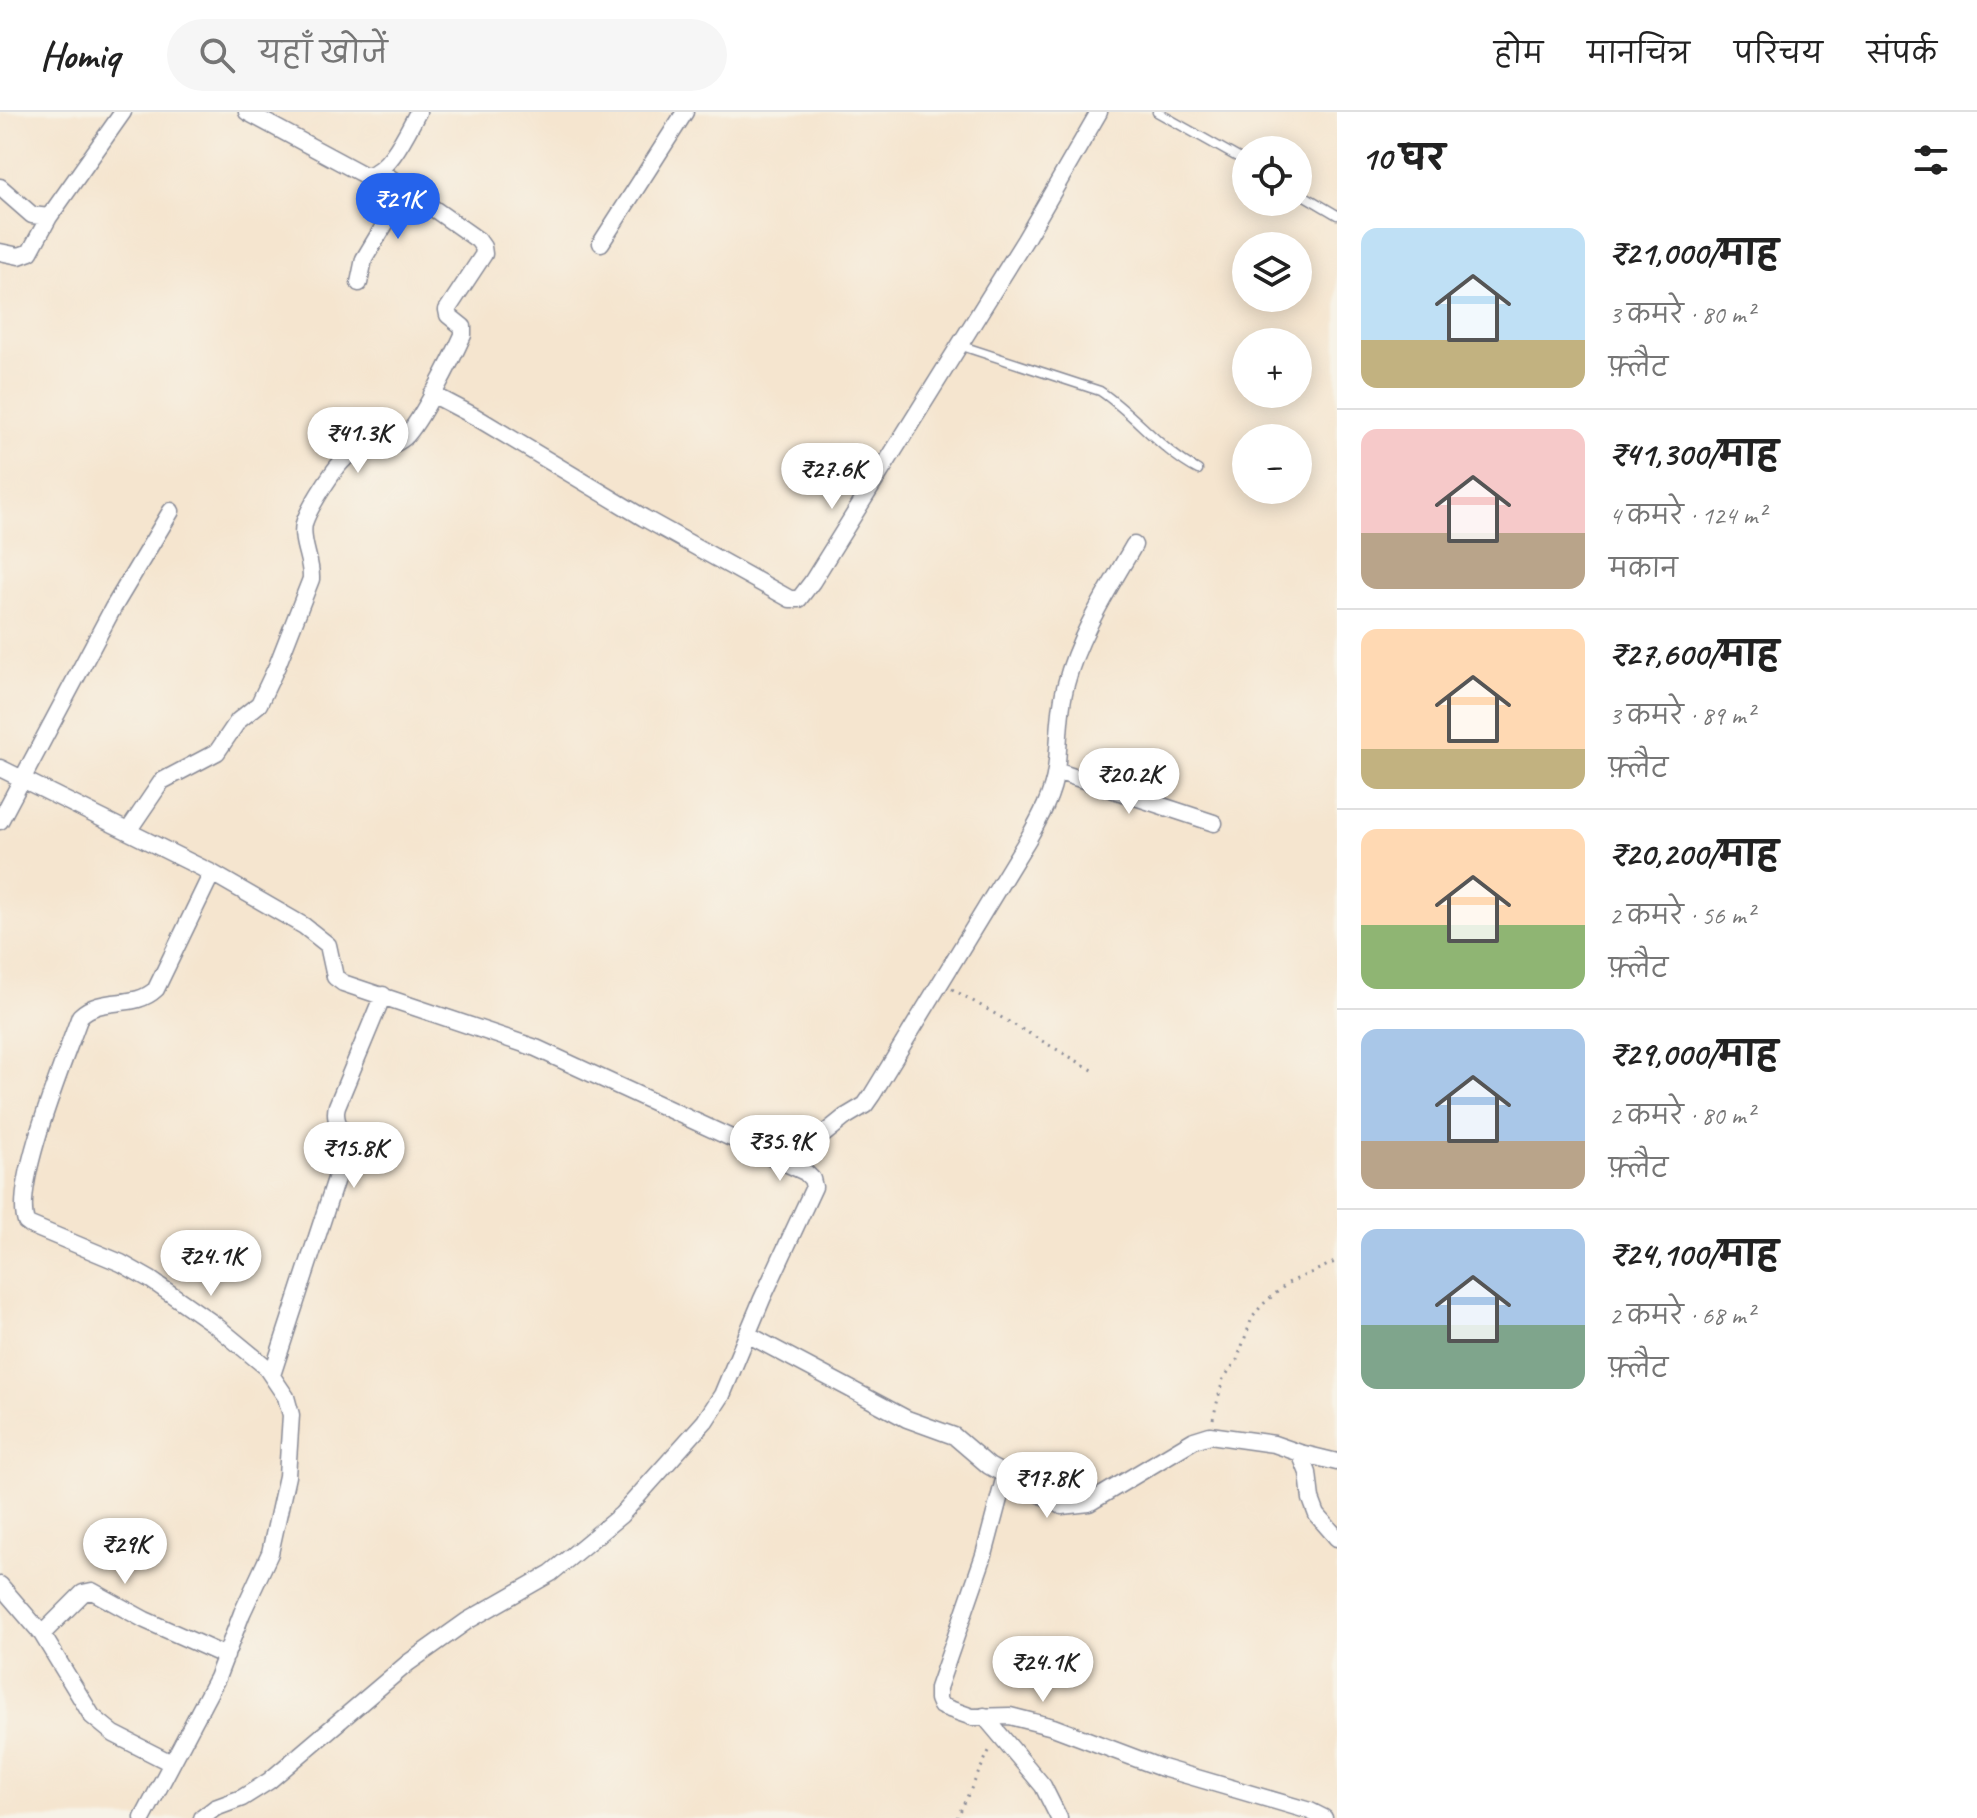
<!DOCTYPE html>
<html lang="hi">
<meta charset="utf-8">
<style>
body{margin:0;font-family:Caveat,"Playpen Sans Deva",sans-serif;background:#f6f6f6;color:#222;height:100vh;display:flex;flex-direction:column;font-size:30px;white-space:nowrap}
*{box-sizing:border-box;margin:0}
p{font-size:26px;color:#767676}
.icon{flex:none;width:44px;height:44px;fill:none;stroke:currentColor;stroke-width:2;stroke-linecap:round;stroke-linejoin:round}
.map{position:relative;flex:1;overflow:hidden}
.side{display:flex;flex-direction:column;background:#fff;width:640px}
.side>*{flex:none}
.fabs{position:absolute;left:1232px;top:24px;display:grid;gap:16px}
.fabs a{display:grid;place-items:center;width:80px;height:80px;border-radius:50%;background:#fff;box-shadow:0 4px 20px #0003;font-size:40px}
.price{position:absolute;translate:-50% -68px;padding:0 18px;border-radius:28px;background:#fff;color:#222;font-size:26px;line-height:52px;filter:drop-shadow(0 2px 4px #0008)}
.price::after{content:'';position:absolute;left:50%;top:48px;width:24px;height:18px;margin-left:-12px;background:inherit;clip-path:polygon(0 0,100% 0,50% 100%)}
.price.selected{background:#2563eb;color:#fff}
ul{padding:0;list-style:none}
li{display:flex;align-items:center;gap:24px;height:200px;padding:0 24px}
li+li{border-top:2px solid #e0e0e0}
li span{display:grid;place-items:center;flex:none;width:224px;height:160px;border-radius:16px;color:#555}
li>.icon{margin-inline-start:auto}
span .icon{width:96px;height:96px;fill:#fffc;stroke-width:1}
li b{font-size:34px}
h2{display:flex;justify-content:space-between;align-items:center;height:96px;padding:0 24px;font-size:34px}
header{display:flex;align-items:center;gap:48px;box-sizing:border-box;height:112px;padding:0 40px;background:#fff;border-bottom:2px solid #e0e0e0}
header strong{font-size:38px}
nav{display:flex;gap:44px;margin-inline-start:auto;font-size:28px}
.search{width:560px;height:72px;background:#f6f6f6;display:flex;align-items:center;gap:20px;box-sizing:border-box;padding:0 28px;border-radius:44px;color:#767676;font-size:30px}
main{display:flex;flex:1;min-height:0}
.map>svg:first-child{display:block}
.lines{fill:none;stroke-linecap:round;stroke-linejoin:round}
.lane-casing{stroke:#888a96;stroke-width:11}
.street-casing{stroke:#888a96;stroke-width:19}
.path{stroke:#888a96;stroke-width:3;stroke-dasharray:2 6;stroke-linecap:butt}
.lane{stroke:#fff;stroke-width:8}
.street{stroke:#fff;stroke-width:16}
</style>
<header>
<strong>Homiq</strong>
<div class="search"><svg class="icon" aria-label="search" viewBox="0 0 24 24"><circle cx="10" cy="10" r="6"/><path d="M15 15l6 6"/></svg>यहाँ खोजें</div>
<nav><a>होम</a><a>मानचित्र</a><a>परिचय</a><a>संपर्क</a></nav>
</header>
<main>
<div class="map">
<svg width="1337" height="1706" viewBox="0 0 1337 1706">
<rect width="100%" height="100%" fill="#f7f3e8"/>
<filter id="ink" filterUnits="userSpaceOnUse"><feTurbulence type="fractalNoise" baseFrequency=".0125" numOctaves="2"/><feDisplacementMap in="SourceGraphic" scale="16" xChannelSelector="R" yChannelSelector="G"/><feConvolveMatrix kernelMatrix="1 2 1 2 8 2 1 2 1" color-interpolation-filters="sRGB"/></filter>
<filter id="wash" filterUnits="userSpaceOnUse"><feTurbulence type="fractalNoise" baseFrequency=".006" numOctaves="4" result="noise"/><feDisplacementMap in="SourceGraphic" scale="32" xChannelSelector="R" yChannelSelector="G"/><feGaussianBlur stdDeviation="1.8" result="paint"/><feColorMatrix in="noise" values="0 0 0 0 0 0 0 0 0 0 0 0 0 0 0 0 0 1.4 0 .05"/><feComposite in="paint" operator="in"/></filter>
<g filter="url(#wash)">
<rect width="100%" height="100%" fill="#f5e5cf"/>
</g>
<g filter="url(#ink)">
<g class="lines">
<g class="lane-casing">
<path id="lane" d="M1157 0 1246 50
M1298 80 1337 103
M959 233 1100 279C1136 303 1160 338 1198 358"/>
</g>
<g class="street-casing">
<path id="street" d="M247 0 366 64C390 59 407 20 418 0
M0 75 32 103 49 105 123 0
M601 131 685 0
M0 140 19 144 30 140 49 105
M359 171 364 147 406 77
M432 282 474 304 644 406 790 487H799L812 470 1025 128 1099 0
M0 656 212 761 304 814 328 833 335 865 343 871 536 936 805 1060 812 1067 814 1075 762 1187 722 1283 705 1309 621 1403 551 1461 467 1509 408 1551 269 1669 242 1686 215 1696 202 1706
M1056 659 1214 711
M0 709 113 496 171 399
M128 719 162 669 217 640 238 609 259 592 277 554 311 467C312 448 300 430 304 412 307 399 336 352 347 345 365 335 388 340 405 325 420 311 453 245 463 223V215L448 203 447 198 484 142 483 135 478 128 379 58
M787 1052 845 1005 865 993 872 983 1028 727C1040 706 1053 682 1056 658 1060 629 1058 601 1066 572 1079 522 1109 477 1134 433
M747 1222 907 1307 954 1324 989 1354 1062 1394 1089 1391 1194 1328 1210 1323 1274 1332 1300 1341 1308 1361 1311 1387 1317 1403 1337 1426
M272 1263 345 1039C347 1022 332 1011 337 994L383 883
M1300 1341 1337 1350
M1005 1364 984 1443 938 1576V1587L941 1594 972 1605 1010 1604 1053 1615 1159 1655 1310 1699 1324 1706
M0 1473 42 1522 92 1604 114 1622 171 1651
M42 1522 83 1481 92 1479 145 1508 226 1544
M984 1604 1043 1674 1059 1706
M143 1706 217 1566 242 1501 270 1441 287 1364 291 1303 286 1285 265 1254 214 1212 151 1168 121 1151 30 1113 26 1110C13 1071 65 947 80 904 102 883 134 898 156 877L212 761"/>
</g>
<path class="path" d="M952 877 1096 960
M1213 1307 1223 1267 1237 1248 1252 1206 1262 1193 1288 1171 1337 1149
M957 1706 990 1637"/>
<use href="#lane" class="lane"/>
<use href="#street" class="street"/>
</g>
</g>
</svg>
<div class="fabs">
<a><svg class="icon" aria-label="locate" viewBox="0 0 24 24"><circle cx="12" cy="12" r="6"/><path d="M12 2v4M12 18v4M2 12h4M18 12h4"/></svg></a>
<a><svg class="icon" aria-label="layers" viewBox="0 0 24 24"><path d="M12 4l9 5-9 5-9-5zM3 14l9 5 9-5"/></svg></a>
<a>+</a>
<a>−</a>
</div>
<b class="price selected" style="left:398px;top:129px">₹21K</b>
<b class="price" style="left:358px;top:363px">₹41.3K</b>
<b class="price" style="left:832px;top:399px">₹27.6K</b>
<b class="price" style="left:1129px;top:704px">₹20.2K</b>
<b class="price" style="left:780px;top:1071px">₹35.9K</b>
<b class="price" style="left:354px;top:1078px">₹15.8K</b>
<b class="price" style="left:211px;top:1186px">₹24.1K</b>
<b class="price" style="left:1047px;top:1408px">₹17.8K</b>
<b class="price" style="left:125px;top:1474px">₹29K</b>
<b class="price" style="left:1043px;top:1592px">₹24.1K</b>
</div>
<section class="side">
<h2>10 घर<svg class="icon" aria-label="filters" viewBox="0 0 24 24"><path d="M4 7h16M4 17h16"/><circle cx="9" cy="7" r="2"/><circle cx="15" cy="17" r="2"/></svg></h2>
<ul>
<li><span style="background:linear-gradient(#bfe0f5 70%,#c2b280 0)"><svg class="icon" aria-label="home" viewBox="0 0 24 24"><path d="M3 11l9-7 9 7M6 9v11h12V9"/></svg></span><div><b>₹21,000/माह</b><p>3 कमरे · 80 m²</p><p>फ़्लैट</p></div></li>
<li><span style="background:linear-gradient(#f6c9c9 65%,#b9a48a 0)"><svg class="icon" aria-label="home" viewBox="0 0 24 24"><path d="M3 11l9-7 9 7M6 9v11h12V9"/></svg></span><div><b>₹41,300/माह</b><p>4 कमरे · 124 m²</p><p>मकान</p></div></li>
<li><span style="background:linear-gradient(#ffd9b3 75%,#c2b280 0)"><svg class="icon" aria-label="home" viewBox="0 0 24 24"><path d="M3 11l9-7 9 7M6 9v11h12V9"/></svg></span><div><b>₹27,600/माह</b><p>3 कमरे · 89 m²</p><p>फ़्लैट</p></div></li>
<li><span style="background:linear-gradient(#ffd9b3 60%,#8fb573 0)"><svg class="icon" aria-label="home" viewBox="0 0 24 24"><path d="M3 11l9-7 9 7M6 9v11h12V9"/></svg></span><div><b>₹20,200/माह</b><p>2 कमरे · 56 m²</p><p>फ़्लैट</p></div></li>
<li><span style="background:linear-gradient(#a9c7e8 70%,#b9a48a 0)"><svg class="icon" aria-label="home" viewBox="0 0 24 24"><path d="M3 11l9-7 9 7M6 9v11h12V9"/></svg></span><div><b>₹29,000/माह</b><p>2 कमरे · 80 m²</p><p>फ़्लैट</p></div></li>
<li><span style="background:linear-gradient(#a9c7e8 60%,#7fa58c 0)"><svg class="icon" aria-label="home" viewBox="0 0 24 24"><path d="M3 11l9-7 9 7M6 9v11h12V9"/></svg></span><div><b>₹24,100/माह</b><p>2 कमरे · 68 m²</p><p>फ़्लैट</p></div></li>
</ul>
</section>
</main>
